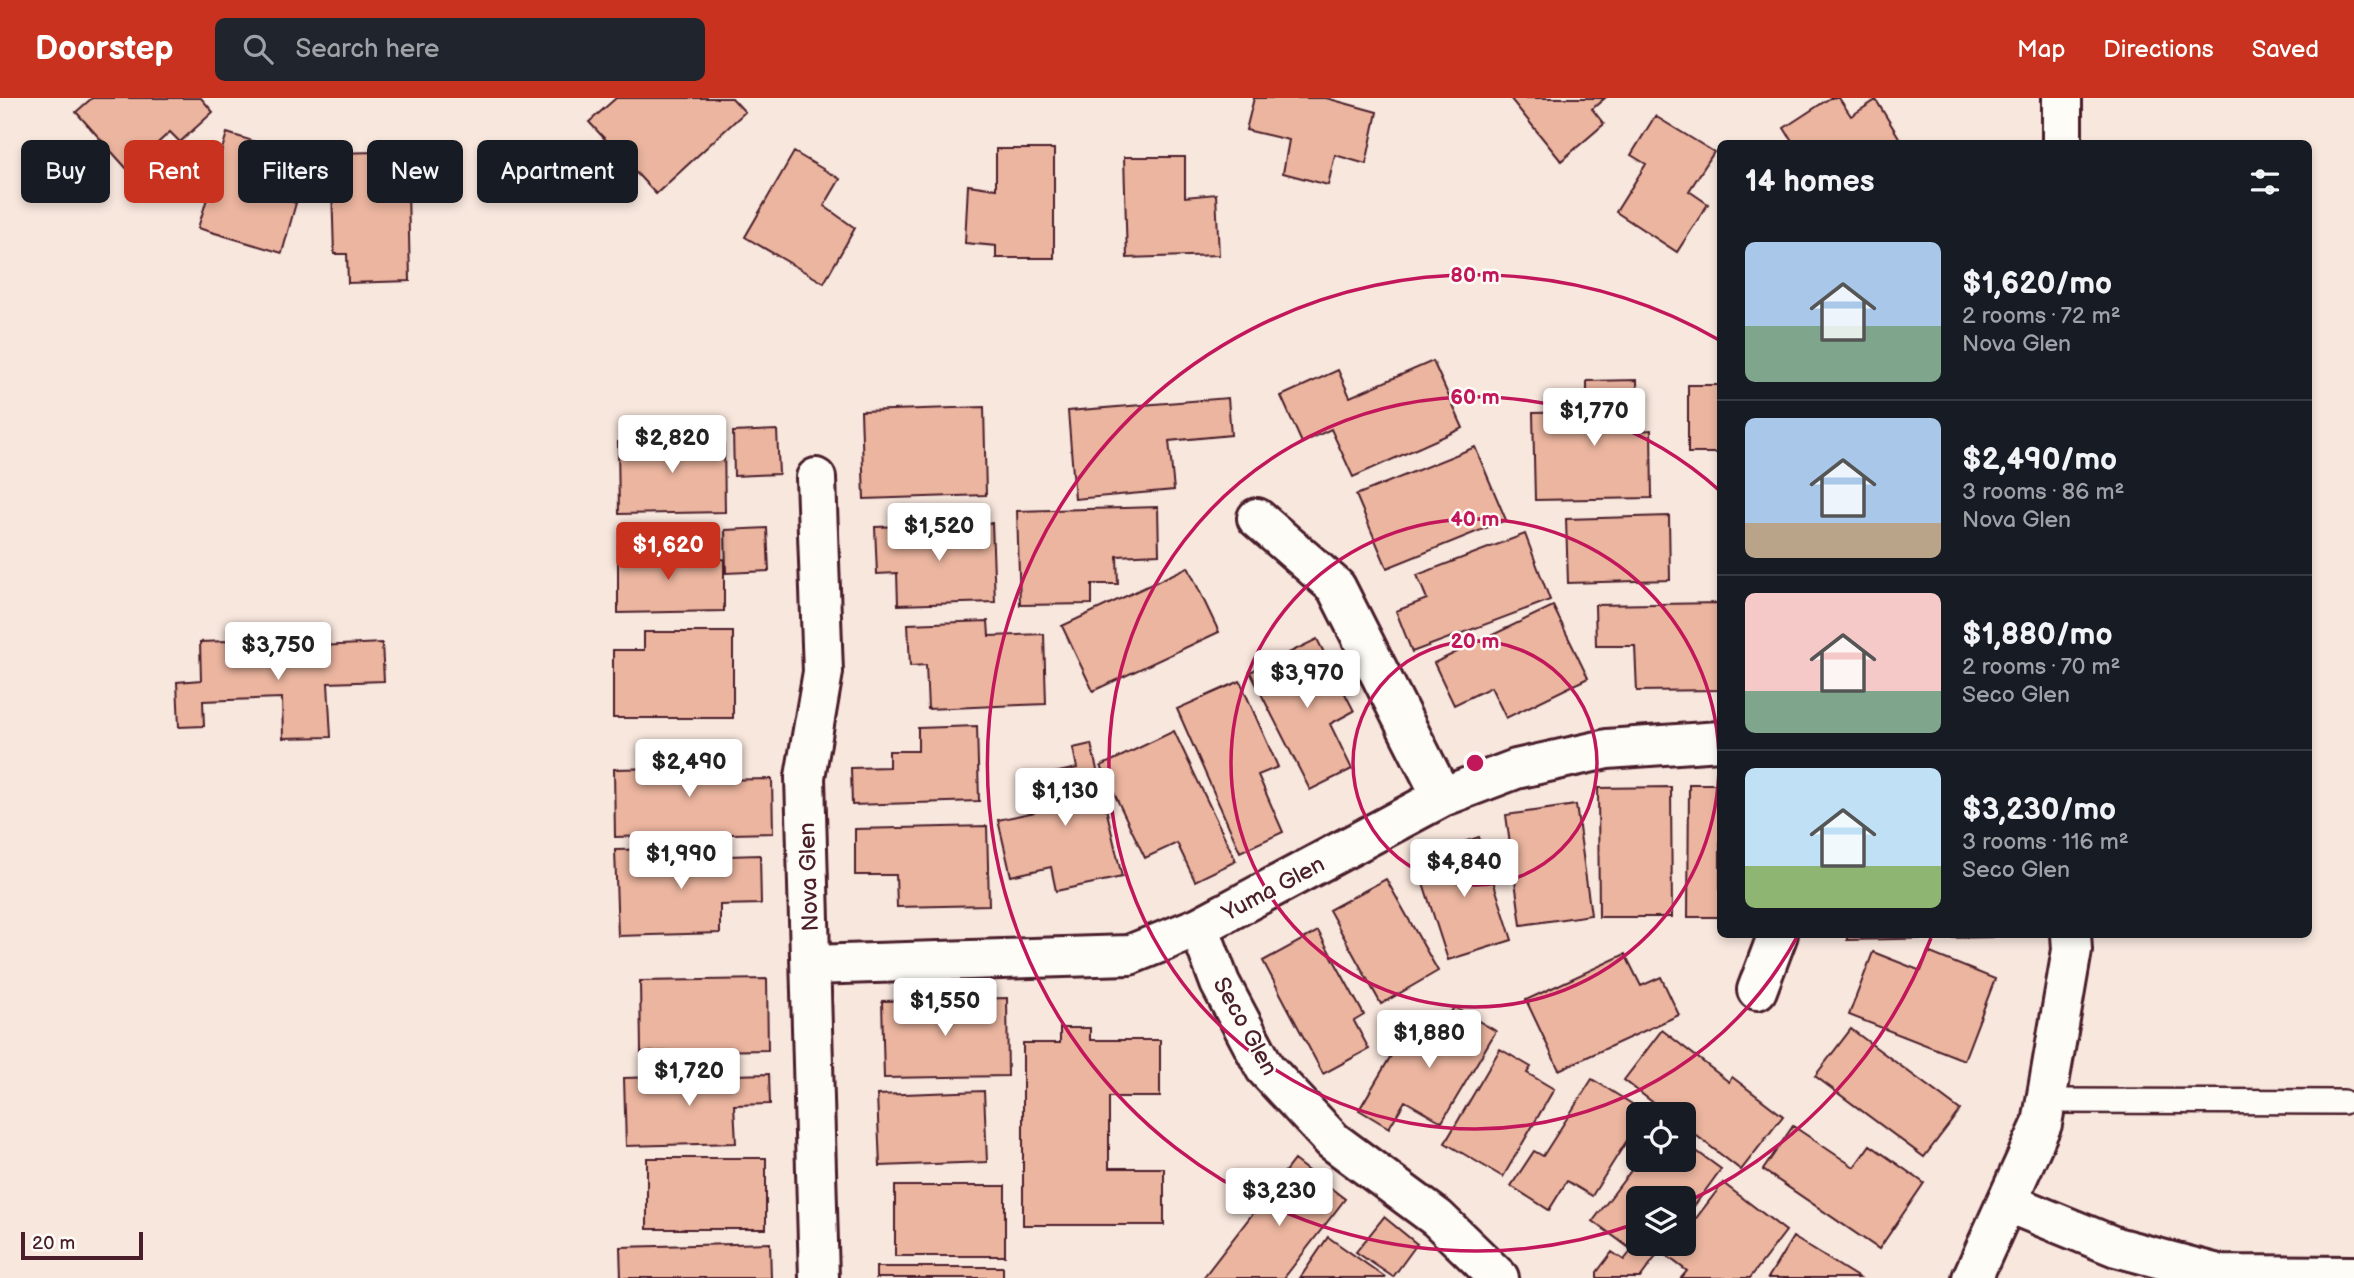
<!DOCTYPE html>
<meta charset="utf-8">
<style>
body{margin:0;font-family:"Balsamiq Sans",sans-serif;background:#20242c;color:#f1f3f6;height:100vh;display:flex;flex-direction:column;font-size:26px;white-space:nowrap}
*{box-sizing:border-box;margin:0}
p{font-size:23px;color:#9ea1a6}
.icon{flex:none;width:38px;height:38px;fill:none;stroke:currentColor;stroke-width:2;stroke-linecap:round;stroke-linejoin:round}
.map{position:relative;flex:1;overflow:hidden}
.panel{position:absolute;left:1717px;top:42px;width:595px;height:798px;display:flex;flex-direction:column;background:#171b24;border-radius:10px;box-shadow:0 4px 10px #0003}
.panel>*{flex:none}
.hud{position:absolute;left:21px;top:42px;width:665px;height:63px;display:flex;gap:14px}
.fabs{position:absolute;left:1626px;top:1004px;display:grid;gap:14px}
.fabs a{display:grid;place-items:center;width:70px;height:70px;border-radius:10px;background:#171b24;box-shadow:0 4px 10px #0003;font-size:35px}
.scale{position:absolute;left:21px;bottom:18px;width:122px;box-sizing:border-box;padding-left:7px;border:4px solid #4a1f2b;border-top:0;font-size:19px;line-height:24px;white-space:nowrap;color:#4a1f2b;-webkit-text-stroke:5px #fdfcf7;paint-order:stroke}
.price{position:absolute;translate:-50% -60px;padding:0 16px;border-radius:7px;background:#fff;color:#222;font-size:23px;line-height:46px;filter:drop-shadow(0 2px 4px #0008)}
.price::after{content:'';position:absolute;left:50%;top:42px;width:21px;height:16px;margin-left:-10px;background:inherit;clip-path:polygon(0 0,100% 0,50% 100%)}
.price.current{background:#c8321e;color:#fff}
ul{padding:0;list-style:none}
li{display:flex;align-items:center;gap:21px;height:175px;padding:0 28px}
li+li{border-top:2px solid #363941}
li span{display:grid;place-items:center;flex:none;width:196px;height:140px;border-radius:10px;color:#555}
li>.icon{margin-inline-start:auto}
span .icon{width:84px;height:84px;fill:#fffc;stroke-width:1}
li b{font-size:30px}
h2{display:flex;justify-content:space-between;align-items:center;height:84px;padding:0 28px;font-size:30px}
.tag{padding:0 24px;border-radius:10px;background:#171b24;box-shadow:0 4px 10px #0003;font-size:24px;line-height:63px}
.tag.current{background:#c8321e;color:#fff}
header{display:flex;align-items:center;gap:42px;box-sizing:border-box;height:98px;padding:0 35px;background:#c8321e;color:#fff}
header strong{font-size:33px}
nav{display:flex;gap:38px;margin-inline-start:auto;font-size:24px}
.search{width:490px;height:63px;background:#20242c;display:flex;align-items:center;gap:18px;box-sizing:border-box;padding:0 24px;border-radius:10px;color:#9ea1a6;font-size:26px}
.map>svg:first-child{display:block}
.building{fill:#ebb59f;stroke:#4a1f2b;stroke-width:2}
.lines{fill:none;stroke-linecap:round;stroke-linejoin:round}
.service-casing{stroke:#4a1f2b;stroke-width:28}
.minor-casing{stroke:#4a1f2b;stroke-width:44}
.tertiary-casing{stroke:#4a1f2b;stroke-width:44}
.service{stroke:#fdfcf7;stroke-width:23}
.minor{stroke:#fdfcf7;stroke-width:38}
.tertiary{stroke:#fdfcf7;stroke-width:38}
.ring{fill:none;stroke:#c2185b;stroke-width:3.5}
.labels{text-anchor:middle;stroke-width:5;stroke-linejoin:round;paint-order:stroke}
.street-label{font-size:23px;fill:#4a1f2b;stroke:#fdfcf7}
.centre{fill:#c2185b;stroke:#fdfcf7;stroke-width:3.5}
.ring-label{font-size:21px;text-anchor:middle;font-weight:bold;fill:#c2185b;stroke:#fdfcf7;stroke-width:5;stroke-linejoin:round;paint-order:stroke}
</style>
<header>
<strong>Doorstep</strong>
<div class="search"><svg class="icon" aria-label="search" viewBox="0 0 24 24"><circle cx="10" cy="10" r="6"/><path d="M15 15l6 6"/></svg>Search here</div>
<nav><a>Map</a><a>Directions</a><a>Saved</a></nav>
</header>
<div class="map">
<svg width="2354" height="1180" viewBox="0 0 2354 1180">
<rect width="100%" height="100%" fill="#f8e7dd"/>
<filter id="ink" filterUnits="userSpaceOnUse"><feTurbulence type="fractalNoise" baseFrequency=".0143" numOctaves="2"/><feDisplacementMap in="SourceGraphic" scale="14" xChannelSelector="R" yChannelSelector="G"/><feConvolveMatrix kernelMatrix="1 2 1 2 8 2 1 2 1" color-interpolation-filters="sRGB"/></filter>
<g filter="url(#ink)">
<path class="building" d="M92 0H201L213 14 180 44 170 34 128 72 76 14Z
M616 0H732L745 14 656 96 589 24Z
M1254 0H1326L1377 14 1366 66 1335 57 1328 87 1283 75 1289 42 1246 32Z
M1510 0H1605L1592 11 1604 26 1561 63Z
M1830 0H1839L1851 18 1876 2 1903 46H1794L1784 30Z
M1655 18 1714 54 1689 93 1708 106 1677 154 1616 114 1646 66 1631 57Z
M227 35 291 55 278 99 296 105 282 155 198 130Z
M996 51H1054V160H996V148L965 145 968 87 996 91Z
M378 54 380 92 408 91 410 183 348 185 347 156H334L331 55Z
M794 54 840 81 824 108 855 130 824 185 745 139Z
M1124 59H1185V99L1216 96 1219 157 1127 160Z
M1433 263 1463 330 1353 379 1331 331 1302 345 1281 298 1338 272 1350 299Z
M1637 282 1638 333 1651 332 1652 400 1535 402 1533 315 1587 314V283Z
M1688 287H1720V355H1688Z
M1228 300 1231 337 1169 343 1174 392 1075 401 1068 313Z
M984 309 986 397 864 401 861 313Z
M675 328H699L700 343 724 342 725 414 619 416 618 344 675 343Z
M777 332 779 376 734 378 733 334Z
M1475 349 1506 422 1387 470 1356 397Z
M1158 409 1159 456 1117 458 1118 486H1092V506L1020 507 1017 413Z
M1669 418 1670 482 1568 485 1566 421Z
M992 425 995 504 898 507 897 475 877 476 875 429Z
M767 430 769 473 726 475 725 432Z
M1525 436 1550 502 1412 554 1396 513 1427 501 1417 477Z
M618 447H671V462L724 461V513L618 515Z
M1188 469 1219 534 1093 593 1062 528Z
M1720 505V592L1637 593 1635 548H1596L1595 507Z
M1553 508 1588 580 1506 620 1491 589 1454 607 1434 565Z
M988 523 989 538 1044 536 1046 606 928 611 926 567 910 568 908 526Z
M644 534H733V620H613V552H644Z
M1317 541 1354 613 1330 626 1352 671 1310 692 1250 574Z
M258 542V560L319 557V548L382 545 384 583 328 585 331 639 283 640 282 600 203 603 204 628 179 629 177 584 201 582 200 544Z
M1240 583 1278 669 1258 677 1283 734 1240 754 1177 611Z
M977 628 979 703 852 707 851 670 889 669V653H918V630Z
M1174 633 1236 763 1195 783 1177 745 1145 760 1101 668Z
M1091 646 1122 779 1056 793 1051 769 1011 778 998 722 1035 714 1027 681 1077 670 1073 650Z
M708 647 709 682 772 681 773 735 615 739 614 671 664 670V648Z
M1689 686H1720V819H1688Z
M1671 689 1672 819H1599L1598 690Z
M1576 707 1591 817 1521 827 1506 717Z
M987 728 989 807 897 809 896 777H855V731Z
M1479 739 1512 842 1448 862 1415 760Z
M659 751V760L760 757 761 806 720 807V835L618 838 615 752Z
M1386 781 1438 873 1381 906 1329 812Z
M1318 833 1364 917 1354 923 1369 951 1323 976 1263 863Z
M1847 836H1992V839L1847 842Z
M1873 854 1921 873 1928 854 1995 881 1964 962 1849 917Z
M1625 856 1641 888 1661 879 1679 917 1559 972 1526 902Z
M767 881 768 952 641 954 640 883Z
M1007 900 1008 978 884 980 882 903Z
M1454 909 1496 933 1442 1024 1405 1003 1389 1030 1359 1012 1405 934 1430 949Z
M1060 930H1090V942H1160V999H1109V1070H1164V1127H1023V945H1060Z
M1851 931 1960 1012 1924 1059 1815 978Z
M1662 932 1729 984 1732 979 1783 1018 1741 1072 1684 1028V1017H1669L1624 982Z
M1500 951 1531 969 1527 975 1554 991 1503 1079 1445 1045Z
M769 976 770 1006 734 1007 736 1045 626 1048 624 980Z
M1592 981 1645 1014 1643 1017H1638V1025L1592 1098 1567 1083 1549 1112 1511 1088 1534 1053 1543 1058Z
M984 993 987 1064 880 1068 877 997Z
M1793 1028 1854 1069 1870 1047 1924 1085 1879 1151 1763 1072Z
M1684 1044 1721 1071 1684 1122V1101H1638V1146H1665L1640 1180H1597V1174L1612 1154 1624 1162 1632 1152 1593 1123 1639 1062H1684Z
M647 1060H766V1131H647Z
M1294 1062 1345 1101 1284 1180H1203Z
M1723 1085 1786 1133 1750 1180H1681L1687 1173 1667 1158 1676 1146H1684V1136Z
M895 1088H1005V1158H895Z
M1384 1119 1417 1146 1393 1179 1356 1154Z
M1328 1139 1385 1179V1180H1300Z
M1793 1139 1859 1180H1768Z
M770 1145 771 1180H621L620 1149Z
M876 1169H1003V1180H876Z"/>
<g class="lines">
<g class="service-casing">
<path id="service" d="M2047 1003 2343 1004"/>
</g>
<g class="minor-casing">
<path id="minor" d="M816 380 823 574 805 679 819 1180
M1257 420 1336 489 1442 699
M1199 829 1220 885 1265 970 1333 1043 1437 1120 1499 1180
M811 867 1129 857 1199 829 1442 699 1516 671 1607 651 1720 643
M1757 892 1778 836
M2008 1105 2116 1149 2222 1177 2354 1178"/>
</g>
<g class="tertiary-casing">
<path id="tertiary" d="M2062 0V46
M1972 1180 2042 1026 2072 852 2071 836"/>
</g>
<use href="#service" class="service"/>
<use href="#minor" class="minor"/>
<use href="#tertiary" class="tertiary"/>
</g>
</g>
<g class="ring">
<circle cx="1475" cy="665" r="122"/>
<circle cx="1475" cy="665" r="244"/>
<path d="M1798 837A366 366 0 1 1 1720 393"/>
<path d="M1931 840A488 488 0 0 1 1685 1105M1638 1125A488 488 0 1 1 1719 242"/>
</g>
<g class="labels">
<g class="street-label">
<text transform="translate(808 779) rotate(-92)" y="8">Nova Glen</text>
<text transform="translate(1273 790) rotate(-28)" y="8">Yuma Glen</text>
<text transform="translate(1246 928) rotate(61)" y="8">Seco Glen</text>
</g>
</g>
<circle cx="1475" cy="665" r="10" class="centre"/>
<g class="ring-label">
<text x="1475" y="184">80 m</text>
<text x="1475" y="306">60 m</text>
<text x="1475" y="428">40 m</text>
<text x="1475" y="550">20 m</text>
</g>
</svg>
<div class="fabs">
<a><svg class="icon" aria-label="locate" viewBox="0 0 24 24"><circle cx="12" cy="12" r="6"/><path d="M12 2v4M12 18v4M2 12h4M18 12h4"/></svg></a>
<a><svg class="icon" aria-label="layers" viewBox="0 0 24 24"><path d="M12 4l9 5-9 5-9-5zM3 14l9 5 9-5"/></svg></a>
</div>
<div class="scale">20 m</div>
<b class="price" style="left:1594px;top:350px">$1,770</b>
<b class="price" style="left:672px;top:377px">$2,820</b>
<b class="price" style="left:939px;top:465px">$1,520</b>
<b class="price current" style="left:668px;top:484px">$1,620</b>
<b class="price" style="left:278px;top:584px">$3,750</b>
<b class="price" style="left:1307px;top:612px">$3,970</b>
<b class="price" style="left:689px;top:701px">$2,490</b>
<b class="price" style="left:1065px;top:730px">$1,130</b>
<b class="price" style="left:681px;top:793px">$1,990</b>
<b class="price" style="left:1464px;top:801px">$4,840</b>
<b class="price" style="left:945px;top:940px">$1,550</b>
<b class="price" style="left:1429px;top:972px">$1,880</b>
<b class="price" style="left:689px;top:1010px">$1,720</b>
<b class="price" style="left:1279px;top:1130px">$3,230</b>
<div class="hud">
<a class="tag">Buy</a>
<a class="tag current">Rent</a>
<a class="tag">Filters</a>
<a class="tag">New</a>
<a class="tag">Apartment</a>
</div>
<section class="panel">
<h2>14 homes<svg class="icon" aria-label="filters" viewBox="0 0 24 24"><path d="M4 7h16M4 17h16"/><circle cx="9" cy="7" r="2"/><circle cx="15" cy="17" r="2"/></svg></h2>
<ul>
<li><span style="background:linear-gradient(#a9c7e8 60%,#7fa58c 0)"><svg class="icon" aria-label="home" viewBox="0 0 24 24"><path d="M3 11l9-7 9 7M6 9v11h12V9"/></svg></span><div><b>$1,620/mo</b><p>2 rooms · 72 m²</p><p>Nova Glen</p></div></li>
<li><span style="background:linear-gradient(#a9c7e8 75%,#b9a48a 0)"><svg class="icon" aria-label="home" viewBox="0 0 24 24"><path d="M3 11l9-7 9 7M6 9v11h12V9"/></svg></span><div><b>$2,490/mo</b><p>3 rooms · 86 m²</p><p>Nova Glen</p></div></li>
<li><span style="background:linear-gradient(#f6c9c9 70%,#7fa58c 0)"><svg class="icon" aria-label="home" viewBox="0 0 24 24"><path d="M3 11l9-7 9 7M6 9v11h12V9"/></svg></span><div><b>$1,880/mo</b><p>2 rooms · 70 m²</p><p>Seco Glen</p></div></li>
<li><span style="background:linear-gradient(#bfe0f5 70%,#8fb573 0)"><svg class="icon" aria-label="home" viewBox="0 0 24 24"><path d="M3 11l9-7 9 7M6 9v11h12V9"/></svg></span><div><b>$3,230/mo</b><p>3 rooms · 116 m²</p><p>Seco Glen</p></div></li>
</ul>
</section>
</div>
